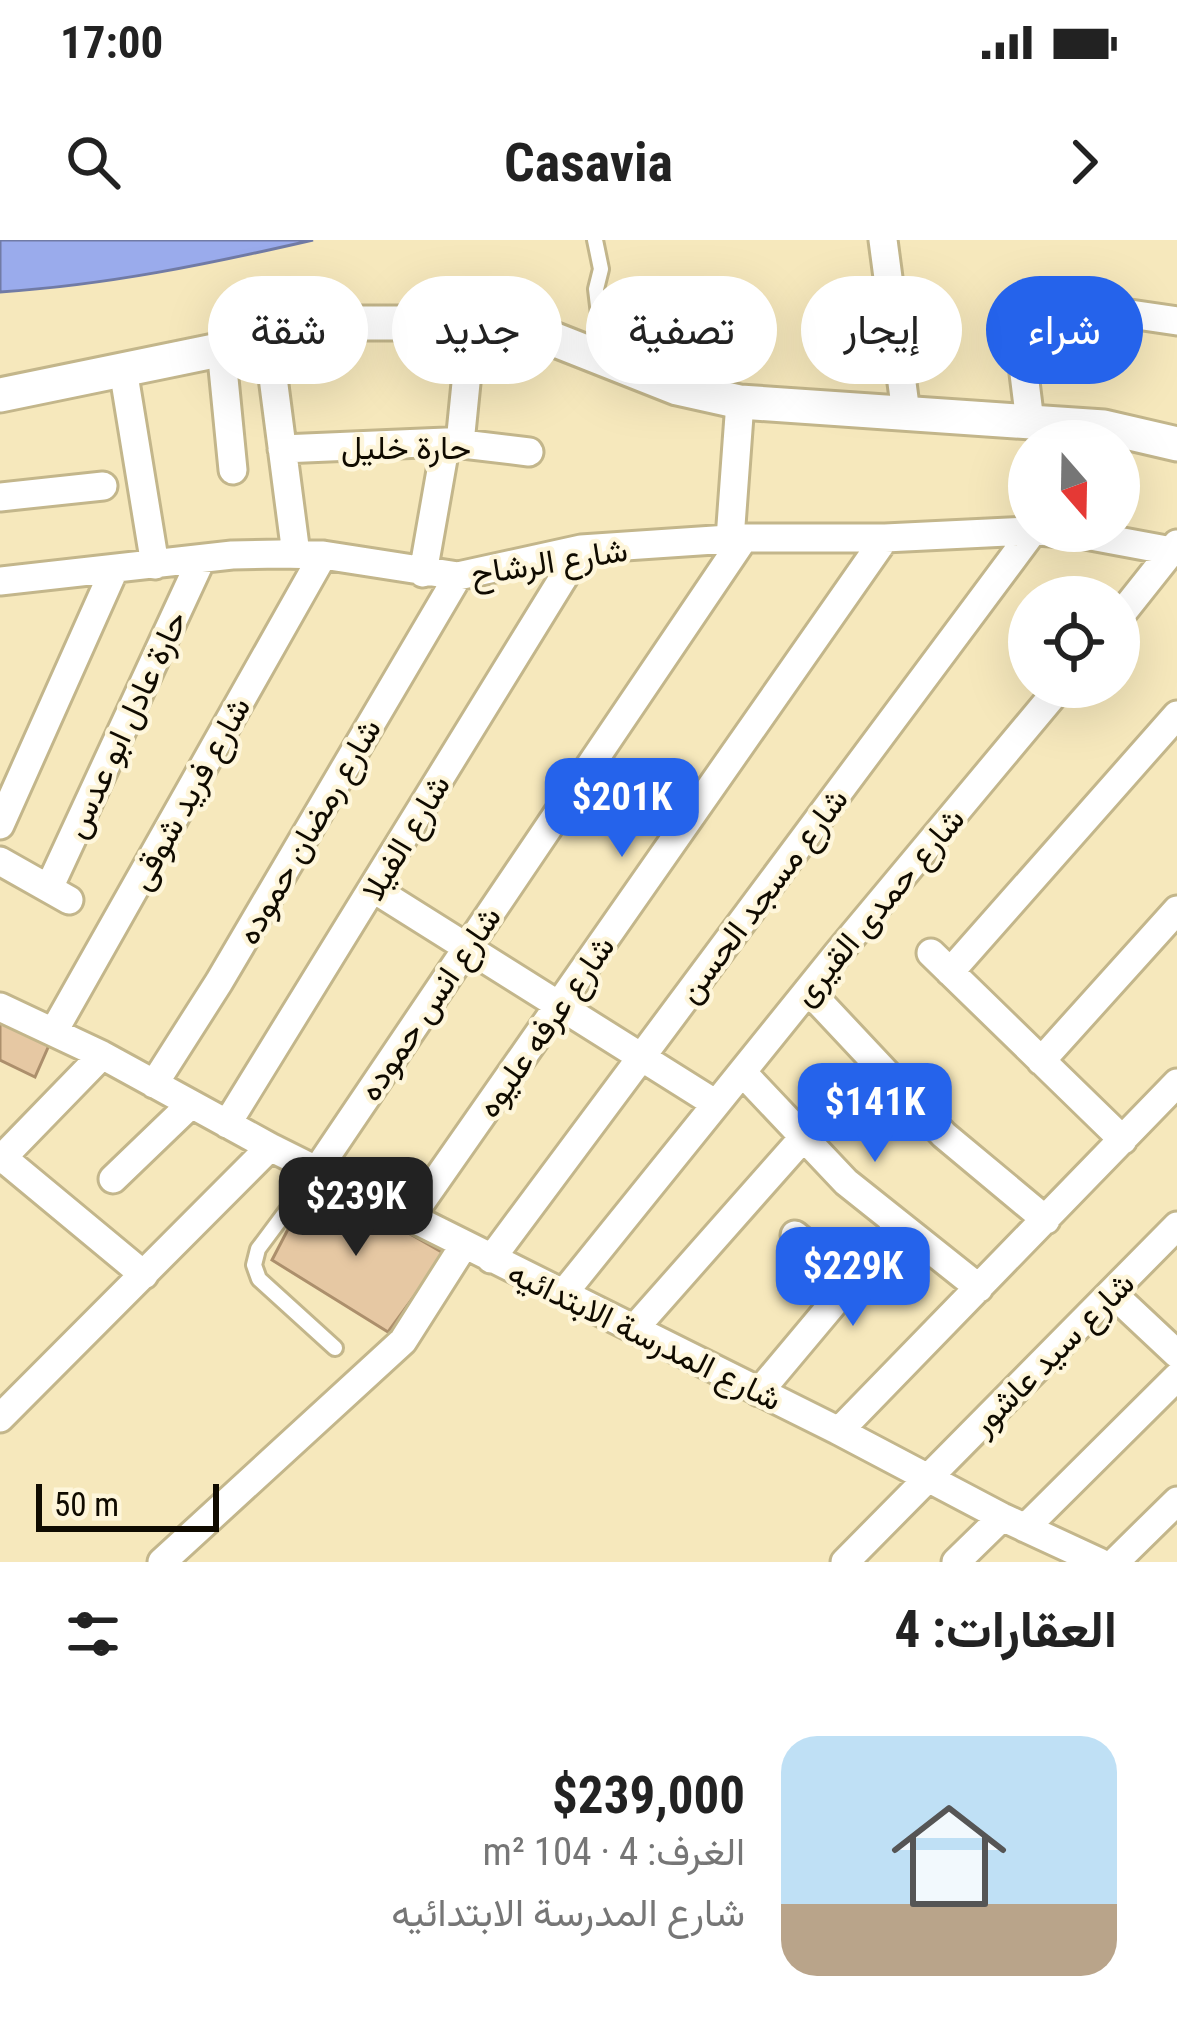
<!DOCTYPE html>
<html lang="ar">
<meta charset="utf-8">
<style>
body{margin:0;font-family:"Roboto Condensed",Vazirmatn,sans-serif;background:#f2f2f2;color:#222;direction:rtl;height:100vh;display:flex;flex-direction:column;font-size:45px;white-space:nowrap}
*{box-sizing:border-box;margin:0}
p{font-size:39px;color:#767676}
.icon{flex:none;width:66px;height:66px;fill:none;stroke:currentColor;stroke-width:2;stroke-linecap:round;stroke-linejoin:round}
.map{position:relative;height:1322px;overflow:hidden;direction:ltr}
.panel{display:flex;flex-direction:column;background:#fff;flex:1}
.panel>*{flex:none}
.top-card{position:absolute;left:36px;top:36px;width:1107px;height:108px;direction:rtl;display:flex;gap:24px}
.needle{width:78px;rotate:160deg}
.fabs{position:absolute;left:1008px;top:180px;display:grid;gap:24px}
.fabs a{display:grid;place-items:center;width:132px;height:132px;border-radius:50%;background:#fff;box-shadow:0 12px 48px #0002;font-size:60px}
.scale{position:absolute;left:36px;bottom:30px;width:183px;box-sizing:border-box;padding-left:12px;border:6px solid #100b00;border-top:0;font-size:33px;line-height:42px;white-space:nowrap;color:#100b00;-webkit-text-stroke:9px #fef6db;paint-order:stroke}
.price{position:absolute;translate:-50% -102px;padding:0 27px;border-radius:24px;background:#2563eb;color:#fff;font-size:39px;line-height:78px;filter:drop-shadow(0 3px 6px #0008)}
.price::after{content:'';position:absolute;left:50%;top:72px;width:36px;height:27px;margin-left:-18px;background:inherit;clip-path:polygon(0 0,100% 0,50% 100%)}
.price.on{background:#222;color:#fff}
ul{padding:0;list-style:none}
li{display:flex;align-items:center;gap:36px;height:300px;padding:0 60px}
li+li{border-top:3px solid #e0e0e0}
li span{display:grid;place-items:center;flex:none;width:336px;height:240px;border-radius:36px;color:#555}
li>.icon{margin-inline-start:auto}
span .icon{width:144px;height:144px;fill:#fffc;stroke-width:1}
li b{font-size:51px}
h2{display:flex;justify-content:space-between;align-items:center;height:144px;padding:0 60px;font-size:51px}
.tag{padding:0 42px;border-radius:54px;background:#fff;box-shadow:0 12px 48px #0002;font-size:42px;line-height:108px}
.tag.on{background:#2563eb;color:#fff}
.status{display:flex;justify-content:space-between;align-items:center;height:84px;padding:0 60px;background:#fff;direction:ltr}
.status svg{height:33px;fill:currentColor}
header{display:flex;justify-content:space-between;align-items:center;height:156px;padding:0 60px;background:#fff;font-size:54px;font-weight:700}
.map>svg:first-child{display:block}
.water{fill:#9aabec;stroke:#717ba5;stroke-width:3}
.building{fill:#e6c8a3;stroke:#ac8f6c;stroke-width:3}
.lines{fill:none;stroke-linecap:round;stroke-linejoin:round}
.service-casing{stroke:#c3b68b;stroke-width:20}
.minor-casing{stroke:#c3b68b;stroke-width:33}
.tertiary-casing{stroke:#c3b68b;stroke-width:39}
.service{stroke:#fff;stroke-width:14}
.minor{stroke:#fff;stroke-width:27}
.tertiary{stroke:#fff;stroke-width:33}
.labels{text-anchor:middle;stroke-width:9;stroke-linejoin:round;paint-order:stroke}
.street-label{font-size:33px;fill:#100b00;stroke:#fef6db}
</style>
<div class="status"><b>17:00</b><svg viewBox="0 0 49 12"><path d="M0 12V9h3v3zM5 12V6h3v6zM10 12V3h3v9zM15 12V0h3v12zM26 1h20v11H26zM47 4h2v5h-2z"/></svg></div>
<header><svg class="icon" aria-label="forward" viewBox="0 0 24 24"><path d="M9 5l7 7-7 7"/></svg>Casavia<svg class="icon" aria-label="search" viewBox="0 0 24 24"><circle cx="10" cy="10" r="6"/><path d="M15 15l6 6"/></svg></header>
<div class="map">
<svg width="1177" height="1322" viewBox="0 0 1177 1322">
<rect width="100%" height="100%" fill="#f6e8bc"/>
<path class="water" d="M0 0H313C209 24 107 45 0 52Z"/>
<path class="building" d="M0 779 50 803 35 837 0 820Z
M309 949 388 987 391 983 445 1014 388 1092 272 1020Z"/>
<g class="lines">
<g class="service-casing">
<path id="service" d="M595 0 601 29 596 49 604 117
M317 930 258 1009 254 1025 259 1039 335 1108"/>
</g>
<g class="minor-casing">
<path id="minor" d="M883 0 906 173
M268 99 296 314
M221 108 233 230
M123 129 155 325
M1030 182 1016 69 1028 59 1177 81
M460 203 472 83
M282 209 446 202 529 212
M0 257 103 246
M1036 291 1080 294 1177 312
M730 299 740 162
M423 333 446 202
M0 341 232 315 280 314 323 315 458 336 581 309 744 298H885L1029 291
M1119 377 1177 304
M0 585 114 330
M0 621 69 660
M49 648 201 320
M374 649 716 864
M931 713 1123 900
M950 732 1177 475
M808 750 944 895 1046 980
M0 767 102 815 270 907 839 1191 1002 1277 1099 1322
M54 791 323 315
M1041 821 1177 670
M742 832 846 942 979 1048
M154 844 219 742 458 336
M846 876 886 835
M227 884 581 309
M3 918 144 1035
M0 920 102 815
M317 930 744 298
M113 939 191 864
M410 978 885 298
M795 995 851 1042
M491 1019 1033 291
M1112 1053 1177 1114
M563 1054 838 713 1060 447
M634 1089 802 899
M759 1152 899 985
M0 1178 270 907
M839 1191 1177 843
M1025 1288 1177 1137
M162 1322 403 1101 464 1005
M845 1322 1177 986
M956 1322 1002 1277
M1115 1322 1177 1261"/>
</g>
<g class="tertiary-casing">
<path id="tertiary" d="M0 155 350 83H472L553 99 677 148 740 162 1104 187 1177 204"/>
</g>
<use href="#service" class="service"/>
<use href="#minor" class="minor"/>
<use href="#tertiary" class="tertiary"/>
</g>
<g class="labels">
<g class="street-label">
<text x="406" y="219">حارة خليل</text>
<text transform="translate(549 321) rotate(-9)" y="12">شارع الرشاح</text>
<text transform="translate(125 484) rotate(-65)" y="12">حارة عادل ابو عدس</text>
<text transform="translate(189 553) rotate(-61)" y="12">شارع فريد شوقى</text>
<text transform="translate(308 591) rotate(-60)" y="12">شارع رمضان حموده</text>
<text transform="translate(405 597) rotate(-59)" y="12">شارع الفيلا</text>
<text transform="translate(762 655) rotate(-53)" y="12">شارع مسجد الحسن</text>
<text transform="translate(878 666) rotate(-50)" y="12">شارع حمدى القيرى</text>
<text transform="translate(429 763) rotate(-56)" y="12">شارع انس حموده</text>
<text transform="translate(545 786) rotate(-55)" y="12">شارع عرفه عليوه</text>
<text transform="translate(645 1095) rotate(26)" y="12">شارع المدرسة الابتدائيه</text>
<text transform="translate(1052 1113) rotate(-45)" y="12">شارع سيد عاشور</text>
</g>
</g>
</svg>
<div class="fabs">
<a><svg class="needle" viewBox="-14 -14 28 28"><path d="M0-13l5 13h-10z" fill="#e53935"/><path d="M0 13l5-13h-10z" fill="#767676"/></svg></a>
<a><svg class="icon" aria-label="locate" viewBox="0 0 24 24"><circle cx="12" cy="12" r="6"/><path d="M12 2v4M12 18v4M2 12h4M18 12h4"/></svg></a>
</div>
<div class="scale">50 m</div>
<b class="price" style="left:622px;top:620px">$201K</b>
<b class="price" style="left:875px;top:925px">$141K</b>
<b class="price on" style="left:356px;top:1019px">$239K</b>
<b class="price" style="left:853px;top:1089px">$229K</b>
<div class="top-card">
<a class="tag on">شراء</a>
<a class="tag">إيجار</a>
<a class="tag">تصفية</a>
<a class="tag">جديد</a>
<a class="tag">شقة</a>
</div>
</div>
<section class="panel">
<h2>العقارات: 4<svg class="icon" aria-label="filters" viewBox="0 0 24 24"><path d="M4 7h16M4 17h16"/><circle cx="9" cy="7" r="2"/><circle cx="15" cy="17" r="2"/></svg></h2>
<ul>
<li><span style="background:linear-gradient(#bfe0f5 70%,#b9a48a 0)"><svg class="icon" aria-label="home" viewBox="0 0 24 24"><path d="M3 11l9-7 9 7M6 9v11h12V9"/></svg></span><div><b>$239,000</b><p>الغرف: 4 · 104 m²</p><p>شارع المدرسة الابتدائيه</p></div></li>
</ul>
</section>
